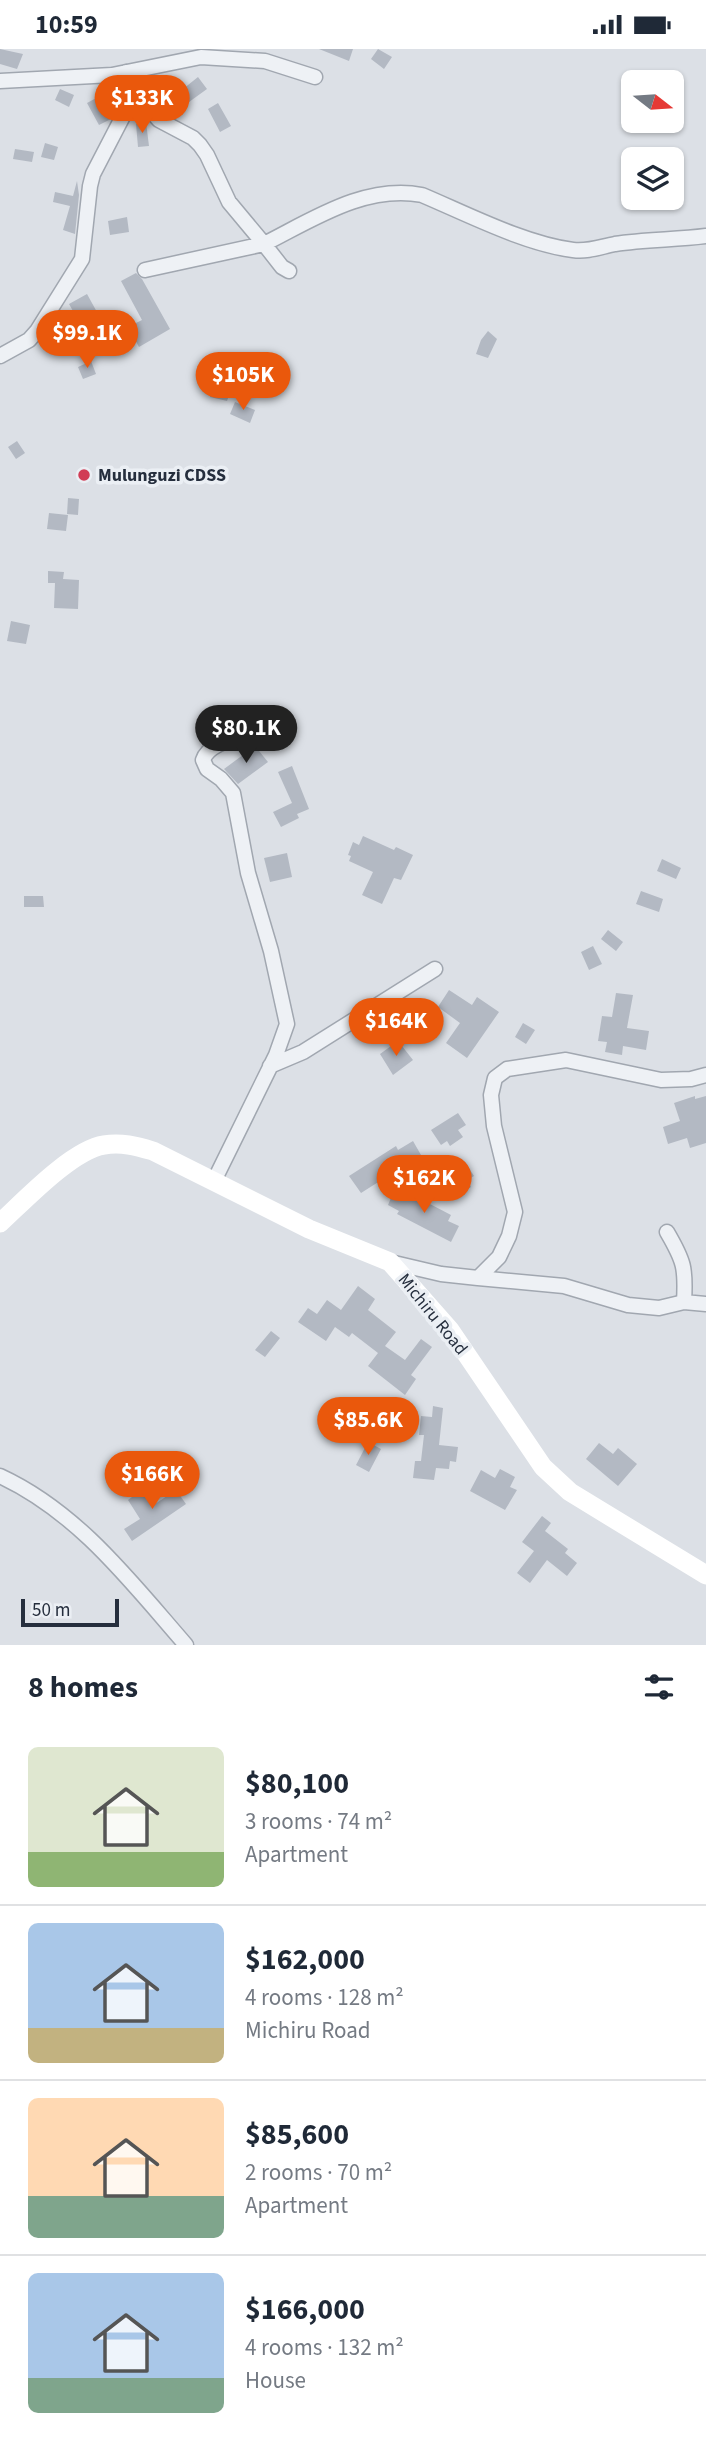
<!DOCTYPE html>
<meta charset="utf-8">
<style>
body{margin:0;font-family:"Source Sans 3",sans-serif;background:#f6f6f7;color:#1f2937;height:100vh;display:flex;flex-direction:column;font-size:26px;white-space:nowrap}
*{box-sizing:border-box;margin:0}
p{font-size:23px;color:#747a83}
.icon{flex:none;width:38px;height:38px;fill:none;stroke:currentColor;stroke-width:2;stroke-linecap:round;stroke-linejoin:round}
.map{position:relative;height:1596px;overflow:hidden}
.drawer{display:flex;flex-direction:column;background:#fff;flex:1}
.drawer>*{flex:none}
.needle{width:46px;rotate:107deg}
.buttons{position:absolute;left:621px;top:21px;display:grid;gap:14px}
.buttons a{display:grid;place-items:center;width:63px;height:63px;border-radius:10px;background:#fff;box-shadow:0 2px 5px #0004;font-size:35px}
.scale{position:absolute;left:21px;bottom:18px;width:98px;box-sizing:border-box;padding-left:7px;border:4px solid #252e3d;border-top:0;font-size:19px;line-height:24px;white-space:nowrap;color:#252e3d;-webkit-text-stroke:5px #ebeff4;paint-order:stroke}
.price{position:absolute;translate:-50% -60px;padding:0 16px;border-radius:24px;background:#ea580c;color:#fff;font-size:23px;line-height:46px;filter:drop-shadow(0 2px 4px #0008)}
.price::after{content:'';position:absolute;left:50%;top:42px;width:21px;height:16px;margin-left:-10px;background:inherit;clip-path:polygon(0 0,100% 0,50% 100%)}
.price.active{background:#222;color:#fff}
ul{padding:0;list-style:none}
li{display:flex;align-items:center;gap:21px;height:175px;padding:0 28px}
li+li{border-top:2px solid #e0e1e3}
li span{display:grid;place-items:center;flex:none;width:196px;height:140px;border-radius:10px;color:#555}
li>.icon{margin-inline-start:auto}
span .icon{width:84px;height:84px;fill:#fffc;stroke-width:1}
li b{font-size:30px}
h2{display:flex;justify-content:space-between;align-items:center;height:84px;padding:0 28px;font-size:30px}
.status{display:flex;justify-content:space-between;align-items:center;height:49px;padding:0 35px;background:#fff;direction:ltr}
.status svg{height:19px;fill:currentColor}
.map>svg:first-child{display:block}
.building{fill:#b3b9c3}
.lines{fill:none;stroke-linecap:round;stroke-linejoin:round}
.street-casing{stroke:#a1a7b0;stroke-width:17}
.street{stroke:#eef1f5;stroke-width:14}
.secondary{stroke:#fff;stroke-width:19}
.poi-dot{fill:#d13c55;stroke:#ebeff4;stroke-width:2.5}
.labels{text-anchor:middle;stroke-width:7;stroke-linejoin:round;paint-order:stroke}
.poi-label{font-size:18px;font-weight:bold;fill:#252e3d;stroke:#ebeff4;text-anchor:start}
.street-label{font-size:18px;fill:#252e3d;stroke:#ebeff4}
</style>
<div class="status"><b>10:59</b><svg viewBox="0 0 49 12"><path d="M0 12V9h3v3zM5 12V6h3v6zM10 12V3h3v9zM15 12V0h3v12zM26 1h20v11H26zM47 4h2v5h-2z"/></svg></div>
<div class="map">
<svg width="706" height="1596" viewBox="0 0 706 1596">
<rect width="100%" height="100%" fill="#dce0e6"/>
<path class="building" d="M0 0 23 5 17 20 0 15Z
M319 0H353L349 12Z
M378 0 392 8 384 20 371 10Z
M198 28 207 40 171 66 167 65 170 57 160 34 172 29 178 44Z
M60 40 74 46 69 58 55 51Z
M113 40 120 52 111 70 99 76 87 54Z
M218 54 231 77 220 83 208 60Z
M146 73 149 97 138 98 136 75Z
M45 94 58 98 54 111 41 108Z
M15 100 34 103 32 113 13 110Z
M77 132 79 146 75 185 63 181 70 157 53 153 55 143 73 147Z
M127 168 129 183 110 186 108 172Z
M136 224 142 230 170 280 139 298 128 278 142 271 121 232Z
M87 245 108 283 91 294 69 255Z
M488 282 497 290 488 309 476 305 481 291Z
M227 311 240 316 227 352 210 348 213 335 218 337Z
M91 312 96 325 83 330 78 318Z
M235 353 255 361 250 374 230 365Z
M17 392 25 404 16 410 8 398Z
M68 449 79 450 78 466 67 465Z
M49 464 68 466 66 482 47 480Z
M48 522 64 523 63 530 79 531 78 560 54 559 55 534H48Z
M11 572 30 576 26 595 7 592Z
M255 697 268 713 238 735 224 720Z
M292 717 309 760 297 765 299 769 281 778 273 763 292 754 278 723Z
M363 787 394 801 396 798 413 806 401 831 394 829 382 855 362 846 373 823 349 812 351 807 348 806 353 793 359 796Z
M287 804 292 828 270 833 264 809Z
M662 810 681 819 676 830 657 822Z
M641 842 663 850 659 863 636 855Z
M24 847H43L44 858H24Z
M608 881 623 893 616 902 601 890Z
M593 897 602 915 589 921 581 903Z
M449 941 472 956 477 948 499 963 467 1009 446 994 460 974 438 958Z
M616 944 633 946 627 979 649 982 646 1001 623 997 622 1006 605 1003 607 993 598 992 602 967 612 968Z
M523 974 535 981 526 995 515 988Z
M398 992 413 1011 393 1026 380 1005Z
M695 1047V1050L706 1047V1094L690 1099 687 1089 668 1095 663 1078 680 1072 674 1054Z
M458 1064 466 1076 458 1081 463 1088 450 1097 447 1092 441 1096 431 1081Z
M413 1092 421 1106 361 1144 349 1127 396 1097 398 1101Z
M465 1113 474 1127 467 1131 471 1138 456 1147 453 1141 448 1144 439 1129Z
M405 1142 451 1166 448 1172 459 1177 451 1193 397 1165 399 1162 388 1156 393 1144 402 1148Z
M358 1237 375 1250 368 1261 396 1283 385 1297 405 1311 421 1290 432 1298 411 1326 416 1330 405 1346 368 1317 378 1304 352 1284 349 1288 335 1278 326 1292 298 1273 308 1259 317 1265 327 1251 341 1261Z
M271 1282 280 1289 265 1308 255 1301Z
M433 1357 443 1359 439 1396 458 1398 456 1413 450 1412 449 1420 436 1419 434 1431 413 1429 415 1412H421L424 1386H419L421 1367 432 1368Z
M368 1393 381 1400 369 1423 356 1416Z
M599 1394 613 1405 618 1399 637 1415 618 1437 586 1410Z
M500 1420 515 1428 510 1438 517 1441 505 1461 470 1442 481 1421 495 1429Z
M144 1439 155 1455 176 1441 186 1455 132 1492 124 1480 140 1470 128 1451Z
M542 1467 551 1474 545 1482 568 1500 565 1504 577 1514 567 1527 547 1511 530 1534 517 1524 534 1502 522 1493Z"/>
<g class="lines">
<g class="street-casing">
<path id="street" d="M126 23 135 44 159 71 193 89 200 96 207 106 229 153 264 195C312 171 365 135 422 146 467 165 525 195 573 201 588 203 600 198 615 195 645 190 676 191 706 187
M0 32 112 26 201 8 265 12 315 28
M145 221 264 195 282 218 289 222
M0 307 29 291 37 282 82 210 90 137 93 125 135 44
M270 1017 303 1003 435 920
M214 1132 276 1006 287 975 271 902 248 824 233 744 221 730 207 720 203 711C208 695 234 690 248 685
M667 1183C684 1212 686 1219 684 1253
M390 1213 441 1225 478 1229 499 1208 509 1187 515 1163 494 1077 491 1046 495 1029 507 1020 566 1011 661 1031 691 1030 706 1026
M478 1229 564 1237 628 1256 659 1259 684 1253 706 1255
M0 1427C78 1463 131 1533 186 1596"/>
</g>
<use href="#street" class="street"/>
<path class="secondary" d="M0 1174C25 1151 72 1101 104 1096 121 1093 136 1097 153 1102L309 1180 390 1213 450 1281 543 1418 570 1443 706 1526"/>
</g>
<circle class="poi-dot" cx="84" cy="426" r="7"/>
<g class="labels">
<g class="poi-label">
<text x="98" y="432">Mulunguzi CDSS</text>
</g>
<g class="street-label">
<text transform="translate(433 1265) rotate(51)" y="6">Michiru Road</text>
</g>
</g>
</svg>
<div class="buttons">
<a><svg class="needle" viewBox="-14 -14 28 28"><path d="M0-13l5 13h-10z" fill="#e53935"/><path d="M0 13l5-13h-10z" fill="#747a83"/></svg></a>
<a><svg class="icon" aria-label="layers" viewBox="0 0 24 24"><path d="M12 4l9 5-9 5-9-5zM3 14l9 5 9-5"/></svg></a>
</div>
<div class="scale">50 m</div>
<b class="price" style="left:142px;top:86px">$133K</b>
<b class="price" style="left:87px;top:321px">$99.1K</b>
<b class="price" style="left:243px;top:363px">$105K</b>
<b class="price active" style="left:246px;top:716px">$80.1K</b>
<b class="price" style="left:396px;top:1009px">$164K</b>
<b class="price" style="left:424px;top:1166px">$162K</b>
<b class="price" style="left:368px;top:1408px">$85.6K</b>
<b class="price" style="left:152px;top:1462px">$166K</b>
</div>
<section class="drawer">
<h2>8 homes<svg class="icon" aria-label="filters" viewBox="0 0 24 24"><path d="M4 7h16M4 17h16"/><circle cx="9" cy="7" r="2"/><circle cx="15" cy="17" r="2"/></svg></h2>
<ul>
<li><span style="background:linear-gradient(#dfe7d0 75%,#8fb573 0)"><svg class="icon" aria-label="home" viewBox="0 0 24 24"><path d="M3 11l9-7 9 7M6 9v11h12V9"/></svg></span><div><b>$80,100</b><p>3 rooms · 74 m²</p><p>Apartment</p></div></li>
<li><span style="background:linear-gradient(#a9c7e8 75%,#c2b280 0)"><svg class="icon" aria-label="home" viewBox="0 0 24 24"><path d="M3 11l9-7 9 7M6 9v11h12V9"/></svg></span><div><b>$162,000</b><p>4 rooms · 128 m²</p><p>Michiru Road</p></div></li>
<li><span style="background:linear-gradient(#ffd9b3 70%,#7fa58c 0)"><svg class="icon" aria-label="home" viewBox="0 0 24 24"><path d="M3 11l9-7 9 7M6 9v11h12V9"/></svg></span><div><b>$85,600</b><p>2 rooms · 70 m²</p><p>Apartment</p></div></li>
<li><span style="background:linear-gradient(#a9c7e8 75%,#7fa58c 0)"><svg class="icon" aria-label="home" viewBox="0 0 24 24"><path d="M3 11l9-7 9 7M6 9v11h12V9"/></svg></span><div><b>$166,000</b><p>4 rooms · 132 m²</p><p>House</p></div></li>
</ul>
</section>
